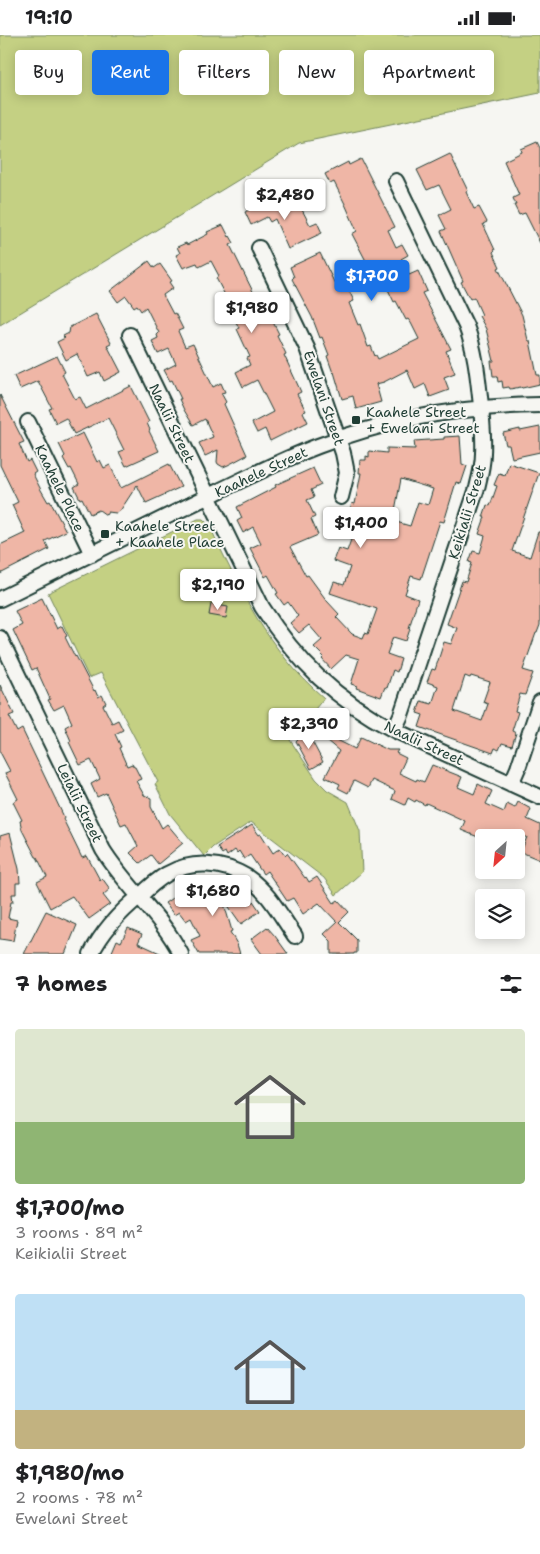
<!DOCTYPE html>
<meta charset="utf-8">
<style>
body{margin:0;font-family:"Shantell Sans",sans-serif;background:#f6f6f6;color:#202124;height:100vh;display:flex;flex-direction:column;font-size:19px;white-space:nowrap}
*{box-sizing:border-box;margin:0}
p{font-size:16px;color:#757577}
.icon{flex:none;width:28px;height:28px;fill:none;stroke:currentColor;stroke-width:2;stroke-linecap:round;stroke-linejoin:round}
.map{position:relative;height:919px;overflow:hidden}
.details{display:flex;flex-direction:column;background:#fff;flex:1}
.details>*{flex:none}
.top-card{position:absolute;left:15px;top:15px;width:510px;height:45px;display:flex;gap:10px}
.needle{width:32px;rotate:207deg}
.buttons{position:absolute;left:475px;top:794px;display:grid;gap:10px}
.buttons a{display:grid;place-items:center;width:50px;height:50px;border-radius:5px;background:#fff;box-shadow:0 2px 12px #0003;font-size:25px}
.price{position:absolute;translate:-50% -42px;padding:0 11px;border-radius:5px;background:#fff;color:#222;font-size:16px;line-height:32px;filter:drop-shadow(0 1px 2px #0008)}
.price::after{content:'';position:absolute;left:50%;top:30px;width:15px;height:11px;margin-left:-8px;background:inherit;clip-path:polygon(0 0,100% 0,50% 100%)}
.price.current{background:#1a73e8;color:#fff}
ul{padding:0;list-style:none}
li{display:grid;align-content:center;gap:10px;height:265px;padding:0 15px}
li span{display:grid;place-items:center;height:155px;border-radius:5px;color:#555}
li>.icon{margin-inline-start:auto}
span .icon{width:90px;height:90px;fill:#fffc;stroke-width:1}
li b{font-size:21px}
h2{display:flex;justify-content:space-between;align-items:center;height:60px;padding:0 15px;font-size:21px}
.chip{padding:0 18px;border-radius:5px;background:#fff;box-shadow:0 2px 12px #0003;font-size:18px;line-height:45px}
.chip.current{background:#1a73e8;color:#fff}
.status{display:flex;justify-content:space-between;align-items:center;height:35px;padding:0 25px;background:#fff;direction:ltr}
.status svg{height:14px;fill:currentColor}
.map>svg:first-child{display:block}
.green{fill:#c4d083;stroke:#72865c}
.building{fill:#efb6a6;stroke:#1f3d34;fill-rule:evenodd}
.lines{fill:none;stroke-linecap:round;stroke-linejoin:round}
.minor-casing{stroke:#1f3d34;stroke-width:18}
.minor{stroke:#f6f6f2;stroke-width:14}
.poi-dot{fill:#1f3d34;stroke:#f6f6f2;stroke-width:2}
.labels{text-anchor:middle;stroke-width:4;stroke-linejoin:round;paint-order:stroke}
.street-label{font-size:14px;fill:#1f3d34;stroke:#f6f6f2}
.poi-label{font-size:14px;fill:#1f3d34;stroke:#f6f6f2;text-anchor:start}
</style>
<div class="status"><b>19:10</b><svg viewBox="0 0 49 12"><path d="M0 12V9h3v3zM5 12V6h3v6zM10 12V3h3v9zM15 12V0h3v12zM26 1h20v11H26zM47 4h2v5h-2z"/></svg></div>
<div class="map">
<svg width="540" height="919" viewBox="0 0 540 919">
<rect width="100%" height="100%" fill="#f6f6f2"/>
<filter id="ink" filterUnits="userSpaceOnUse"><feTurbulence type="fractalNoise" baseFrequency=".02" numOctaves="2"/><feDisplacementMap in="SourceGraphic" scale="10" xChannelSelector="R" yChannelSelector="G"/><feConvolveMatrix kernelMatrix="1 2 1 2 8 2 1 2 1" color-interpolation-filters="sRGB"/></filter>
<g filter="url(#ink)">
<path class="green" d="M0 0H540V58L299 108 0 290Z
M198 484H203L209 490C242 558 265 612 324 663L290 705 316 744 327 755 348 767 360 796 362 837 336 860 324 843 251 787 213 812 204 821 170 779 155 749 158 747 101 638 89 643 48 558Z"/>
<path class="building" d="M537 107 540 113V208L525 178 519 180 514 170H516L513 163 519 160 504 126 522 117 521 114Z
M450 119 468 156 466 157 474 174 479 172 487 187 483 189 495 215 493 217 500 232 498 233 522 280 528 305 530 306 537 340H540V349L522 353 521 352 510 354 509 352 503 353 502 346 498 347 497 341H493L491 326H494L486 294 479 281 482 280 474 262 470 264 461 247 463 246 441 196 446 194 439 180 451 174 439 150 427 155 417 135Z
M361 124 395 192 388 195 396 212 402 209 408 220 401 224 409 240 418 236 427 256 422 258 451 314 446 316 455 338 444 342 449 355 430 362 425 349 415 354 407 335 384 347 376 349 381 367 356 374 353 361 342 364 334 337 333 338 327 321 329 320 322 302 320 303 312 282 292 244 294 242 290 232 320 218 334 247 343 243 354 266 349 268 358 290 360 289 368 312 371 311 375 321 376 320 378 324 419 304 411 288 408 284 406 285 396 266 394 267 383 244 377 247 352 199 357 196 345 169 334 147 330 149 325 139 348 127 349 130Z
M280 159 288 175 299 169 310 190 317 187 322 198 288 214 275 184 270 187 267 182 251 190 245 177Z
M223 190 229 202 230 201 234 208 230 210 265 281 269 279 279 299 277 300 286 319 284 320 301 357 297 359 306 376 303 377 308 387 270 406 265 394 257 398 252 388 273 377 257 345 243 352 236 337 250 330 247 323 250 322 237 294 239 293 225 265 227 264 216 243 219 241 211 226 199 232 197 228 183 233 176 220 180 218 177 212 186 208 187 210 208 199 207 197Z
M149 226 154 233 160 229 172 246 169 247 173 253 163 260 173 279 175 278 183 294 178 296 185 312 193 309 213 352 221 348 225 357 221 358 226 367 224 369 247 420 228 430 223 432 218 429 217 427 218 415 205 421 199 408 213 402 205 384 193 390 184 375 179 364H181L172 345 170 346 164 335 176 329 169 314 158 319 152 306 158 303 157 300 159 298 146 272 141 276 137 270 134 272 126 261 118 267 110 256Z
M96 279 111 308 107 310 121 337 104 346 100 337 88 342 77 319 66 325 57 307 65 303 63 301 69 298 70 292Z
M57 321 65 337 62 339 75 364 80 362 86 374 131 351 149 387 147 388 150 395 149 396 159 416 126 431 119 417 124 415 108 383 74 399 66 383 56 388 49 374 52 373 38 346 20 354 14 341Z
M0 360 24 407 19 409 27 427 30 425 36 437 33 439 41 455 48 467 50 466 66 496 45 506 49 514 0 539V510L25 498 12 470 18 467 0 430Z
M540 392V417L512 423 509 410H506L503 398 520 394V396Z
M83 398 97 427 100 425 104 433 110 430 121 453 169 429 181 452 146 468 137 450 120 476 116 478 108 477 106 480 99 475 90 479 82 463 80 464 74 452 79 449 71 433 69 434 63 423 65 421 59 409Z
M460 401 462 429 467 431 461 449 456 447 444 487 440 486 421 544 411 541 405 559 418 564 409 593 410 594 406 606 393 602 387 619 401 624 397 637 393 635 387 653 385 652 381 662 356 653 357 651 351 649 359 624 346 620 331 634 322 624 324 622 314 612 322 605 309 590 299 598 290 588 298 581 288 567 284 570 276 559 278 558 268 540 265 542 250 513 261 508 253 492 243 498 237 486 242 483 237 472 276 452 275 450 313 433 321 450 311 455 314 462 307 465 315 482 311 484 318 500 290 512 306 541 308 540 327 566 339 579 336 582 352 599 363 603 365 598 368 599 377 574 330 558 334 547 344 550 350 532 333 526 338 513 347 516 358 485 348 481 352 468 355 469 361 438H359L360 425H366V421L369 422V416L387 418V413L415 414 414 406 444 404V402ZM401 444 433 454 428 470 418 467 410 491 393 486Z
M509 428 539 438 512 516 530 522 538 497H540V590L537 598H536L523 635 533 638 525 660 520 659 515 676 518 677 512 696 516 698 512 711 502 708 499 715 495 713 493 718 419 692 423 680 417 678 421 666 432 669 438 651 427 647 432 634 435 635 444 607 451 609 457 593 447 589 462 546 466 547 472 528 469 527 473 516 480 518 485 501 479 499 485 482H483L487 470 490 471 497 451 494 450 499 438 505 440ZM465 641 470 643 471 641 490 647 483 667 488 669 482 686 454 676Z
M42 563 57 594 62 591 67 601 65 602 75 622 76 621 94 656 95 655 98 662 102 660 106 668 103 670 112 688 118 685 123 695 115 699 121 712 119 713 127 731 132 729 134 732H135L141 744 136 746 144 760 151 763V772L162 793 167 789 183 808 158 829 151 820 140 828 130 818 138 811 126 788 121 790 106 758 97 762 91 749 100 744 91 725 80 730 69 707 71 706 65 692 72 688 64 670 54 675 48 665 50 664 36 633 32 635 13 595 22 590 15 576Z
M211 569 228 572 226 583 209 580Z
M0 650 14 679 9 681 17 697 22 694 64 782 63 784 82 823 87 821 100 845 102 843 110 854 103 860 110 869 89 884 72 861 50 873 37 847 47 842 37 822H36L22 795 20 786 22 785 13 767 18 764 5 738 10 736 0 717Z
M325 674 333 681 331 684 337 689 335 692 342 698 337 705 355 714 361 702 388 715H398L396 718 406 723 399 738 416 746 417 744 424 747 432 730 462 742 458 752 474 759 478 749 492 756 486 769 504 777 507 769 515 773 518 767 531 774 527 784 540 790V825L521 817 527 802H478L461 795 465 786 426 768 425 770 416 765 415 767 408 763 405 770 392 764 395 756 372 745 368 753 354 746 348 758 338 753 340 749 325 742 339 716 308 690 315 681Z
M306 695 323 727 311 734 296 706Z
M252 790 259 800 261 799 273 818 280 813 285 820 287 818 305 843 306 842 309 847 317 842 334 868 338 865 349 877 339 887 357 905V918H354V919H331V906L324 899 337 887 319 868 303 879 293 863 287 866 267 836 263 839 250 820 244 824 239 816 237 818 235 815 227 821 225 817 222 819 217 812Z
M10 798 19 834 20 848H16V859H12L13 867H11L8 883 17 885 13 906 0 904V801Z
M197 846 208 862 227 848 234 858 238 855 246 867 251 863 260 876 241 889 222 862 232 896 230 897 237 909 240 919H199L191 905 200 901 191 883 186 886 179 877 174 880 165 868Z
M46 876 77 890 65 919H24Z
M267 892 275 901 288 919H262L251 904Z
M128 893 142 899 138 908 162 919H111L117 905 121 907Z"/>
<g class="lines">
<g class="minor-casing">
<path id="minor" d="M259 213 307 313 343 418 347 438 341 462
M130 300 262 572C297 627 336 665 394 695L540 762
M28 387 92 519
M0 564C60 534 120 505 180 475 226 453 271 429 318 411 388 384 464 371 540 370
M0 603 103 815C126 852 161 880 181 919
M394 695 401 680 477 453C480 441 483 430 483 418 484 403 482 387 481 371 478 344 476 317 466 291L396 146
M511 749 518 733 540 667
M91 919C103 895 119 878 140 861 148 853 157 845 167 839 192 825 223 827 247 842 268 856 281 881 295 901"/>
</g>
<use href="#minor" class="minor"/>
</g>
</g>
<g class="poi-dot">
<rect x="351" y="380" width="10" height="10" rx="2.5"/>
<rect x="100" y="494" width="10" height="10" rx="2.5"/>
</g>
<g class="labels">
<g class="street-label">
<text transform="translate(324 363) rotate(71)" y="5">Ewelani Street</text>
<text transform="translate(172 388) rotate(64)" y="5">Naalii Street</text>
<text transform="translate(261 437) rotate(-25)" y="5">Kaahele Street</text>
<text transform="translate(60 453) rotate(64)" y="5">Kaahele Place</text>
<text transform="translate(467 477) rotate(-73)" y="5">Keikialii Street</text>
<text transform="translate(424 708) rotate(25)" y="5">Naalii Street</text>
<text transform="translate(80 768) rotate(64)" y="5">Leialii Street</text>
</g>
<g class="poi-label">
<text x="366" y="382">Kaahele Street<tspan x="366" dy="16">+ Ewelani Street</tspan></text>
<text x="115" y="496">Kaahele Street<tspan x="115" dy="16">+ Kaahele Place</tspan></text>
</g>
</g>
</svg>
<div class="buttons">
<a><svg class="needle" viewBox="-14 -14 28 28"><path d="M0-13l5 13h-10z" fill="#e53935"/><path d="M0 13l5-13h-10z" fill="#757577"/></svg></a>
<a><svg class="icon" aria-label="layers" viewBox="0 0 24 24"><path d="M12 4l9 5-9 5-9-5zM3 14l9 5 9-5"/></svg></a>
</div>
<b class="price" style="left:285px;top:186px">$2,480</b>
<b class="price current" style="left:372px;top:267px">$1,700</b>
<b class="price" style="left:252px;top:299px">$1,980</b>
<b class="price" style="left:361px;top:514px">$1,400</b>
<b class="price" style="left:218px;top:576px">$2,190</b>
<b class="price" style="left:309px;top:715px">$2,390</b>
<b class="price" style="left:213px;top:882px">$1,680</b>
<div class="top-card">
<a class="chip">Buy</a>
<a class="chip current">Rent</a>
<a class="chip">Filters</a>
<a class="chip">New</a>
<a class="chip">Apartment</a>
</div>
</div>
<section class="details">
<h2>7 homes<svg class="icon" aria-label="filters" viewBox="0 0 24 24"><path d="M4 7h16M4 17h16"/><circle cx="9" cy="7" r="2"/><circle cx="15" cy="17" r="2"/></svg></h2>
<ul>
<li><span style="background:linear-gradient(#dfe7d0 60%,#8fb573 0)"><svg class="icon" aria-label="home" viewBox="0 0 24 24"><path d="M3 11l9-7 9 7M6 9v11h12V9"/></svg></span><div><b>$1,700/mo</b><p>3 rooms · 89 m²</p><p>Keikialii Street</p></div></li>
<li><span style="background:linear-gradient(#bfe0f5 75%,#c2b280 0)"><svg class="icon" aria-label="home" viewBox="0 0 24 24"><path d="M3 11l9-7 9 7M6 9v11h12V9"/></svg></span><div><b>$1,980/mo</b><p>2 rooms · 78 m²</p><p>Ewelani Street</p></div></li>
</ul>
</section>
